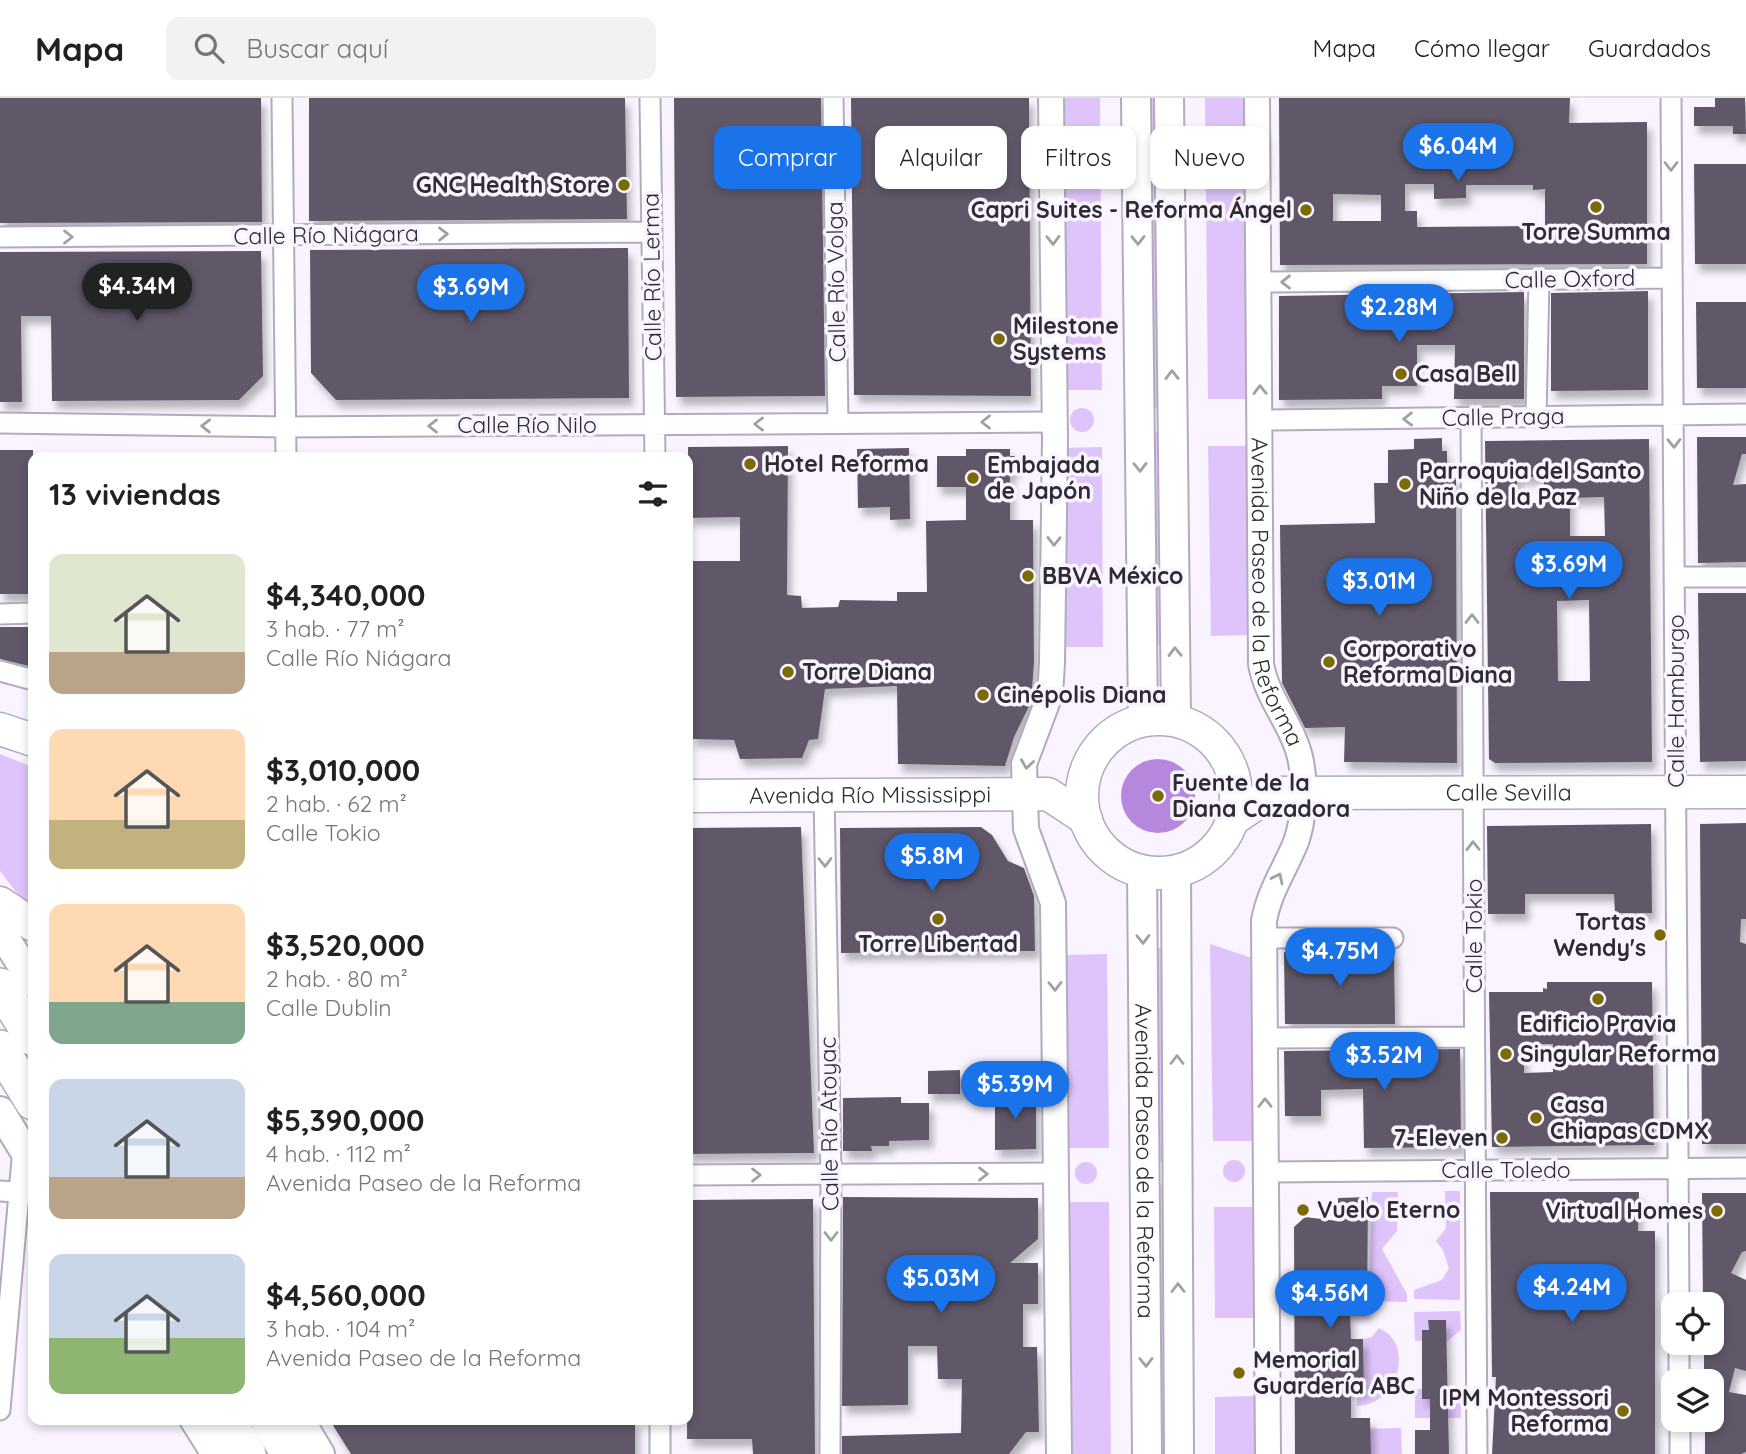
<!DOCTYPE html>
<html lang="es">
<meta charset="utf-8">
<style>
body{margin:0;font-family:Quicksand,sans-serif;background:#f2f2f2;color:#202124;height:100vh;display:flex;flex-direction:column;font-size:26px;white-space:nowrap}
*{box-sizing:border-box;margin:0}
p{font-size:23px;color:#757577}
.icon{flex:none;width:38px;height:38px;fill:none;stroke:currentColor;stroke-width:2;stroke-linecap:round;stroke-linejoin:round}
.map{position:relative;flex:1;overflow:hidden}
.drawer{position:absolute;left:28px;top:354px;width:665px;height:973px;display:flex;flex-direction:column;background:#fff;border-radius:14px;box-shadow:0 4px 10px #0003}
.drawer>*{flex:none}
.banner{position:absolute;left:714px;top:28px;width:665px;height:63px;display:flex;gap:14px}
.tools{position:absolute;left:1661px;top:1194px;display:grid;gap:14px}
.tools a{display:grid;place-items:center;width:63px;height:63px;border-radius:14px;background:#fff;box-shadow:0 4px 10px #0003;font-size:35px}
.price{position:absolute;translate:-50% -60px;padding:0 16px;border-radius:24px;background:#1a73e8;color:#fff;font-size:23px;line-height:46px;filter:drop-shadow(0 2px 4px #0008)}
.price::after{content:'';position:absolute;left:50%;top:42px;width:21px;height:16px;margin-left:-10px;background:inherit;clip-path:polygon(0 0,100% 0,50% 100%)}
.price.current{background:#222;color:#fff}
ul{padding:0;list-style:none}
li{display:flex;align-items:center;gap:21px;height:175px;padding:0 21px}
li span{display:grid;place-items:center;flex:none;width:196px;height:140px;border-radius:14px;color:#555}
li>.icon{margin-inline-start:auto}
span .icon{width:84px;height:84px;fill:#fffc;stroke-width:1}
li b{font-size:30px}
h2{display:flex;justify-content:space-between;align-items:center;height:84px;padding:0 21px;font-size:30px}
.tag{padding:0 24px;border-radius:14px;background:#fff;box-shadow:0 4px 10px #0003;font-size:24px;line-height:63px}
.tag.current{background:#1a73e8;color:#fff}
header{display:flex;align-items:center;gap:42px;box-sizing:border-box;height:98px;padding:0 35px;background:#fff;border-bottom:2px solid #e0e0e0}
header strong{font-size:33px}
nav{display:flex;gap:38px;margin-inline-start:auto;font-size:24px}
.search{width:490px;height:63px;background:#f2f2f2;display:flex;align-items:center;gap:18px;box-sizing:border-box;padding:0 24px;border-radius:14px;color:#757577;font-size:26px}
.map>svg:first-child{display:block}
.green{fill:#dfc4fb}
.water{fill:#b588dd}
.building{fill:#615969;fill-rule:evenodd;filter:url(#shadow)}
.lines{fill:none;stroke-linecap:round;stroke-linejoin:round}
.minor-casing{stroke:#b3abbc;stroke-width:23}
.tertiary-casing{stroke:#b3abbc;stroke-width:28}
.secondary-casing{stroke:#b3abbc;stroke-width:32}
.primary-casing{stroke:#b3abbc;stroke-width:35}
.motorway-casing{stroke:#b3abbc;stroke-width:38}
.minor{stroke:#fff;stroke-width:19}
.tertiary{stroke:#fff;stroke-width:24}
.secondary{stroke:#fff;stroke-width:28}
.primary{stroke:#fff;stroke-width:32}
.motorway{stroke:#fff;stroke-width:35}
.oneway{stroke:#a1a0a3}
.poi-dot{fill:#7c6a03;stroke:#f9f4ff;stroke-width:2.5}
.labels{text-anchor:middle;stroke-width:7;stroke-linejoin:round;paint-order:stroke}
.poi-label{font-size:23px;font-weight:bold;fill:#2f2b32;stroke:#f9f4ff;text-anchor:start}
.street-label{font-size:23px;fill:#2f2b32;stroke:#f9f4ff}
</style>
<header>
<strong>Mapa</strong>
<div class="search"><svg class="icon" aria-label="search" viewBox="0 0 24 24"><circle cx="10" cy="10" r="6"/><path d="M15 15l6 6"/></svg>Buscar aquí</div>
<nav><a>Mapa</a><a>Cómo llegar</a><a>Guardados</a></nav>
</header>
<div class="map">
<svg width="1746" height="1356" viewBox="0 0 1746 1356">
<defs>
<filter id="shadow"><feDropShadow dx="4.5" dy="8" stdDeviation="3.5" flood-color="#0004"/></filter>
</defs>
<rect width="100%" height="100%" fill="#f9f4ff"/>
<path class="green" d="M1059 0H1100L1102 292H1062Z
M1150 0H1155L1158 310 1153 311Z
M1205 0H1248L1250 301H1208Z
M1070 322a12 12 0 1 1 24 0a12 12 0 1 1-24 0Z
M1153 334H1157L1160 547H1156Z
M1208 348H1250L1252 537 1211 538Z
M1102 349 1103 549H1063L1062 350Z
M0 656 33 669V816L0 773Z
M1210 846 1252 860 1254 1043H1213Z
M1156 850H1161L1163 1064 1159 1065Z
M1107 856 1109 1050H1067L1065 857Z
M1223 1073a11 11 0 1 1 22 0a11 11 0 1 1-22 0Z
M1075 1075a11 11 0 1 1 22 0a11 11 0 1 1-22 0Z
M1159 1087H1163L1166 1356H1161Z
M1445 1093H1460V1202L1414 1201V1192L1442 1182 1449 1170 1443 1152 1436 1143 1446 1130Z
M1372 1094H1398L1397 1133 1382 1151 1407 1196V1204L1350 1203V1194L1369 1193Z
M1068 1104H1109L1111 1356H1070Z
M1214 1109H1254L1255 1220H1215Z
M1460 1213 1461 1232 1446 1244 1428 1223 1429 1232H1422V1243H1415L1414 1214Z
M1379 1230C1417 1247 1396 1308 1357 1308V1292H1364L1363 1241 1372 1239Z
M1446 1289 1461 1301V1320H1415V1291H1422V1301H1430V1311H1445Z
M1256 1298V1356H1215V1299Z
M1401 1330 1402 1356H1371L1351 1331Z"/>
<path class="water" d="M1121 698a37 37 0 1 1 74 0a37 37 0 1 1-74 0Z"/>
<path class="building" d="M0 0H261L262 124 0 125Z
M309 0H625L627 121 309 123Z
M674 0H821L825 298 676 299Z
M851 0H1029L1031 298 854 297Z
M1279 0H1570L1569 25 1647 24V166L1280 167ZM1405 86H1434V101L1466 100V87H1533V92L1545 91V128L1417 129V113H1405ZM1333 96 1381 97V123H1333Z
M1715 0H1745L1746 36H1733V28H1694V9H1715Z
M1694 66H1746V166H1695Z
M628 150 629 300 336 302 311 275 310 152Z
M261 153 263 278 239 302 52 303 51 218H21L22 304H0V154Z
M1648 193V292L1551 293V195Z
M1524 194V301H1454L1455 247H1417V288H1382V301L1279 302V198Z
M1696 204H1746V290H1697Z
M1697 339H1746V356H1742L1733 387 1746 386V464L1698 465Z
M1442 340V353H1447V379H1456L1457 665 1344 664 1345 629 1305 630 1282 585 1280 427 1375 425 1374 385H1388V352L1414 351V341Z
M1649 341 1652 664 1495 665 1489 661 1485 343ZM1517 379H1544V405H1517ZM1604 399 1605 438H1570V400ZM1589 502 1590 583H1558L1557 503Z
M788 348 787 497 801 498 802 510 838 509 840 502 897 503V494H927L926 423 966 422V389H937V358H966V351H1010V358H1015V372H1010V422H1033L1034 564 1031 604 1014 639 1005 668 898 666 897 588 825 591 818 641 809 642 802 660 740 661 734 642 691 641 692 628 688 627V463H740V419L688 420V349Z
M909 350 910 421 890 422V409L858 410 857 351Z
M0 352H33V496H0Z
M1698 495H1746V663L1700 664Z
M0 529H33V569L0 561Z
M1746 725V821H1741L1740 844 1746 846V1046H1702L1700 726Z
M1651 726 1652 815H1615L1614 796H1525V816H1488L1487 728Z
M801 729 814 1055 688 1056V730Z
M981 729 992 737 1008 763 1024 770 1034 798 1035 853 841 855 840 730Z
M1284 854H1394L1395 926H1285Z
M1547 884H1652L1654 1047 1492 1049 1489 894H1543V890L1547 891ZM1524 946H1553V974L1524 975Z
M1460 951 1461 1049 1364 1050 1363 991 1321 992V1018H1285L1284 953Z
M960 972V996H928V973Z
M995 995H1036V1051L995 1052Z
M901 999V1005H929V1042L889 1043V1048H871L872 1053H843V1000Z
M1490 1094H1639L1638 1133H1655V1356H1492L1496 1279H1492Z
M1702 1095H1746V1153L1742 1154 1731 1175 1746 1182V1273L1735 1270 1729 1294 1746 1297V1354L1741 1356H1705V1321H1712V1283H1704V1244H1712V1206H1703Z
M843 1099 1038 1100V1141L1010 1165H1038V1206H1023V1249H1037L1039 1334H1026L1009 1356H842V1338L961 1335 962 1281H938L937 1248H908V1307L842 1308Z
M1368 1099 1367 1214H1350L1351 1241H1363L1364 1292H1351V1320H1370L1371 1356H1295L1294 1129 1305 1119 1338 1123V1100Z
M813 1101 815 1356H753L752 1341H687L688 1102Z
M1428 1222H1446L1449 1356H1415V1332H1430V1301H1422V1232H1429Z
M329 1321H635V1356H351Z"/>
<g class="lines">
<g class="minor-casing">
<path id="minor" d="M282 0 286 359
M650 0 655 359
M833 0 838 325
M1671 0 1679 1206
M0 139 652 134
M1258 184 1672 180
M1536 319 1539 181
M1471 320 1477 1356
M1260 322 1746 316
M0 325 285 329 1055 324
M1675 479H1746
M0 516 33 515
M0 573 33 582
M824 695 831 1077 830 1356
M1264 840H1393
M1265 940 1474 939
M1266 1074 1746 1070
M688 1077 1056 1075
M0 1093 33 1095
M1679 1244V1283
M0 1312 23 1050
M1680 1321V1356
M660 1356V1321"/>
</g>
<g class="tertiary-casing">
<g id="tertiary">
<path d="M1051 0 1055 341 1052 565 1050 597 1024 666 1026 731 1053 805 1059 1356"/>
<path id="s1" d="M1257 0 1261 566C1267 602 1295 629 1301 664 1306 688 1304 721 1296 744 1285 771 1269 794 1264 823L1268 1356"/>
</g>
</g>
<g class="secondary-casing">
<g id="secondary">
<path d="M1136 0 1143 622"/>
<path d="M1169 0 1176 622"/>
<path id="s2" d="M1142 773 1147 1356"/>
<path d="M1176 773 1179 1356"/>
<path d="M0 832 33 885"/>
<path d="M0 1013 33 1067"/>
<path d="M194 1321 216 1356"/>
<path d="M299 1321 320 1356"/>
</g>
</g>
<g class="primary-casing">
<g id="primary">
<circle cx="1159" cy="698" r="77"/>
<path d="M0 631 33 642"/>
<path id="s3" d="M688 698 1048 696 1086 721"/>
<path id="s4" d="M1232 722 1272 695 1746 694"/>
<path d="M0 805 33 827"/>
</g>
</g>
<g class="motorway-casing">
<path id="motorway" d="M0 888 33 940
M0 950 33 1004
M227 1321 248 1356
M268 1321 289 1356"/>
</g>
<use href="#minor" class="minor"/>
<use href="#tertiary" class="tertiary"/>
<use href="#secondary" class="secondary"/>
<use href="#primary" class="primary"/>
<use href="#motorway" class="motorway"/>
</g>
<defs><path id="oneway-chevron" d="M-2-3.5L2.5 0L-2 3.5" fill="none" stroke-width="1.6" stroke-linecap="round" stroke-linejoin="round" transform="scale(1.75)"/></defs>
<g class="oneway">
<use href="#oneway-chevron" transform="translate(1671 68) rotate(90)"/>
<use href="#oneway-chevron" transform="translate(443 136) rotate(-1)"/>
<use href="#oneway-chevron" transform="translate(68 139)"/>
<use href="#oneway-chevron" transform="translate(1053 142) rotate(89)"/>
<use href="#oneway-chevron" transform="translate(1138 142) rotate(89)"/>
<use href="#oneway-chevron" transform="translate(1286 184) rotate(179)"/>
<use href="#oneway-chevron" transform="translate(1172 277) rotate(-91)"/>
<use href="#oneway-chevron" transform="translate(1260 292) rotate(-91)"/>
<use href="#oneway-chevron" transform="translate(1408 321) rotate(179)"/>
<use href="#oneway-chevron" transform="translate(986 324) rotate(180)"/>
<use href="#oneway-chevron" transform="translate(759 326) rotate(180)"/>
<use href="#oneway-chevron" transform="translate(206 328) rotate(-179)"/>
<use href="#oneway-chevron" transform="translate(433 328) rotate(180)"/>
<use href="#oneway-chevron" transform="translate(1674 345) rotate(89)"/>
<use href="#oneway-chevron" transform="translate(1140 369) rotate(89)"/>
<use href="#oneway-chevron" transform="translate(1054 443) rotate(91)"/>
<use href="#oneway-chevron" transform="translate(1472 521) rotate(-90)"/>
<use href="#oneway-chevron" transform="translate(1175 554) rotate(-91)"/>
<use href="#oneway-chevron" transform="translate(1027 666) rotate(98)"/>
<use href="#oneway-chevron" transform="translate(1473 748) rotate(-91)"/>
<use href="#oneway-chevron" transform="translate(825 764) rotate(89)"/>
<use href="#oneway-chevron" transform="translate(1278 780) rotate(-64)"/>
<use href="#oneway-chevron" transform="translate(1143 841) rotate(89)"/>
<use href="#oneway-chevron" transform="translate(1055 888) rotate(89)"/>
<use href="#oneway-chevron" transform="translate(1177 962) rotate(-90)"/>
<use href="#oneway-chevron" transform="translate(1265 1005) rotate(-90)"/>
<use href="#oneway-chevron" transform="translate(983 1076)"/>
<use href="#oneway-chevron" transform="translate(756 1077)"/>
<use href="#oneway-chevron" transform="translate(831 1138) rotate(90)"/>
<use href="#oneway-chevron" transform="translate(1178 1190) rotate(-90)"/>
<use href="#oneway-chevron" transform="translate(1146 1264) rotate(89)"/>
</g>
<g class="poi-dot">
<circle cx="624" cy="87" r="7"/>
<circle cx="1596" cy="109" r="7"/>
<circle cx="1306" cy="112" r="7"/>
<circle cx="999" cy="241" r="7"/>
<circle cx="1401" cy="276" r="7"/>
<circle cx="750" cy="366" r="7"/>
<circle cx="973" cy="380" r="7"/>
<circle cx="1405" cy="386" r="7"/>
<circle cx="1028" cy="478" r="7"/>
<circle cx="1329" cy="564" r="7"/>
<circle cx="788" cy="574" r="7"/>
<circle cx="983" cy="597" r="7"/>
<circle cx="1158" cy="698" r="7"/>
<circle cx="938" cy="821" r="7"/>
<circle cx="1660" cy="837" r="7"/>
<circle cx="1598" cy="901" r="7"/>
<circle cx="1506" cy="956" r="7"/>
<circle cx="1536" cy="1020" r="7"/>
<circle cx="1502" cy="1040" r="7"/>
<circle cx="1303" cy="1112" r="7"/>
<circle cx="1717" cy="1113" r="7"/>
<circle cx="1239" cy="1275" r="7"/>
<circle cx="1623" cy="1313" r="7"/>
</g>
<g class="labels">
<g class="poi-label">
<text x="610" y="95" text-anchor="end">GNC Health Store</text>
<text x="1292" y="120" text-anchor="end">Capri Suites - Reforma Ángel</text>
<text x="1596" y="142" text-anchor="middle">Torre Summa</text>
<text x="1013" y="236">Milestone<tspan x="1013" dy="26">Systems</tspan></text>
<text x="1415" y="284">Casa Bell</text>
<text x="764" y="374">Hotel Reforma</text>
<text x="987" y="375">Embajada<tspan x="987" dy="26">de Japón</tspan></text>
<text x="1419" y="381">Parroquia del Santo<tspan x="1419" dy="26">Niño de la Paz</tspan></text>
<text x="1042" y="486">BBVA México</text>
<text x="1343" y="559">Corporativo<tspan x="1343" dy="26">Reforma Diana</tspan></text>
<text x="802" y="582">Torre Diana</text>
<text x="997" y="605">Cinépolis Diana</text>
<text x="1172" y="693">Fuente de la<tspan x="1172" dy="26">Diana Cazadora</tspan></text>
<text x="1646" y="832" text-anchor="end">Tortas<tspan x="1646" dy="26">Wendy's</tspan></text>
<text x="938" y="854" text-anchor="middle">Torre Libertad</text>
<text x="1598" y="934" text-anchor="middle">Edificio Pravia</text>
<text x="1520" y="964">Singular Reforma</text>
<text x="1550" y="1015">Casa<tspan x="1550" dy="26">Chiapas CDMX</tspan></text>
<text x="1488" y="1048" text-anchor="end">7-Eleven</text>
<text x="1317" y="1120">Vuelo Eterno</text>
<text x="1703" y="1121" text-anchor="end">Virtual Homes</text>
<text x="1253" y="1270">Memorial<tspan x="1253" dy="26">Guardería ABC</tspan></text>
<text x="1609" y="1308" text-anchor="end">IPM Montessori<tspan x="1609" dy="26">Reforma</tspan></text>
</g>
<g class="street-label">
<text transform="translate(326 137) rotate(-1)" y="8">Calle Río Niágara</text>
<text transform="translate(652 179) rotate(-91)" y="8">Calle Río Lerma</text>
<text transform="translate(1570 181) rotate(-1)" y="8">Calle Oxford</text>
<text transform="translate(836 184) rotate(-91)" y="8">Calle Río Volga</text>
<text transform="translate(1503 319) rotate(-1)" y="8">Calle Praga</text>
<text x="527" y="335">Calle Río Nilo</text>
<text dy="8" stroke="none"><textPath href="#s1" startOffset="497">Avenida Paseo de la Reforma</textPath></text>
<text transform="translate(1676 603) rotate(-90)" y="8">Calle Hamburgo</text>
<text dy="8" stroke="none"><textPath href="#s4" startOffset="285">Calle Sevilla</textPath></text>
<text dy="8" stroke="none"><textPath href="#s3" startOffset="182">Avenida Río Mississippi</textPath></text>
<text transform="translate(1474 838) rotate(-90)" y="8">Calle Tokio</text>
<text transform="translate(829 1026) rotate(-91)" y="8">Calle Río Atoyac</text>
<text dy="8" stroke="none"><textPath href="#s2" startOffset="290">Avenida Paseo de la Reforma</textPath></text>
<text x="1506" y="1080">Calle Toledo</text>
</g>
</g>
</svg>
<div class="tools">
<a><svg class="icon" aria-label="locate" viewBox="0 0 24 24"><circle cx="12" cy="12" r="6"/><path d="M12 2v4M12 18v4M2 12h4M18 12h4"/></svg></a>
<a><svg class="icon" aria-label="layers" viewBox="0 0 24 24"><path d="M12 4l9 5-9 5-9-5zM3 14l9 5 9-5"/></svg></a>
</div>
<b class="price" style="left:1458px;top:85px">$6.04M</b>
<b class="price current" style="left:137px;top:225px">$4.34M</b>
<b class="price" style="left:471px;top:226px">$3.69M</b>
<b class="price" style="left:1399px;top:246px">$2.28M</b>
<b class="price" style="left:1569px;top:503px">$3.69M</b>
<b class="price" style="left:1379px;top:520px">$3.01M</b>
<b class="price" style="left:932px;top:795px">$5.8M</b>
<b class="price" style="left:1340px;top:890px">$4.75M</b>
<b class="price" style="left:1384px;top:994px">$3.52M</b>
<b class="price" style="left:1015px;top:1023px">$5.39M</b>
<b class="price" style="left:941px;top:1217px">$5.03M</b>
<b class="price" style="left:1572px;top:1226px">$4.24M</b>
<b class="price" style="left:1330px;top:1232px">$4.56M</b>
<div class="banner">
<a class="tag current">Comprar</a>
<a class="tag">Alquilar</a>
<a class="tag">Filtros</a>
<a class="tag">Nuevo</a>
</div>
<section class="drawer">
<h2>13 viviendas<svg class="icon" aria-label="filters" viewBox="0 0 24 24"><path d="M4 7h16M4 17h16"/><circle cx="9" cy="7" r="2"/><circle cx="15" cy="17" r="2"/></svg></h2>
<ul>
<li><span style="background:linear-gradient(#dfe7d0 70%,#b9a48a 0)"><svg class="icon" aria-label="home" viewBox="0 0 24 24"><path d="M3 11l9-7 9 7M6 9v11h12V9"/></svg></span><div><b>$4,340,000</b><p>3 hab. · 77 m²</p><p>Calle Río Niágara</p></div></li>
<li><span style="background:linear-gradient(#ffd9b3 65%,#c2b280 0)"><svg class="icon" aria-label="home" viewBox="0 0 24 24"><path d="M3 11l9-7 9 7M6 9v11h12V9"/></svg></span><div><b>$3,010,000</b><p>2 hab. · 62 m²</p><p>Calle Tokio</p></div></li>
<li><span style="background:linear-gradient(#ffd9b3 70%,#7fa58c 0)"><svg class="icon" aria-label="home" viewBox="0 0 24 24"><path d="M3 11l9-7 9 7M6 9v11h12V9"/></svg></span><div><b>$3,520,000</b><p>2 hab. · 80 m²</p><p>Calle Dublin</p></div></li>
<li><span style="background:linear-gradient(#c9d6e8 70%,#b9a48a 0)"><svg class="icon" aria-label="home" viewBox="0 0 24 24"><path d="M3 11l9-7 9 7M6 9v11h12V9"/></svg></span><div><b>$5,390,000</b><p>4 hab. · 112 m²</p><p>Avenida Paseo de la Reforma</p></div></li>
<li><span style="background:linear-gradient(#c9d6e8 60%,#8fb573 0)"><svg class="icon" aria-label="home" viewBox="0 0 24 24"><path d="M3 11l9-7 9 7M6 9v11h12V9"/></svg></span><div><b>$4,560,000</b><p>3 hab. · 104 m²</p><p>Avenida Paseo de la Reforma</p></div></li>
</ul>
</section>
</div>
